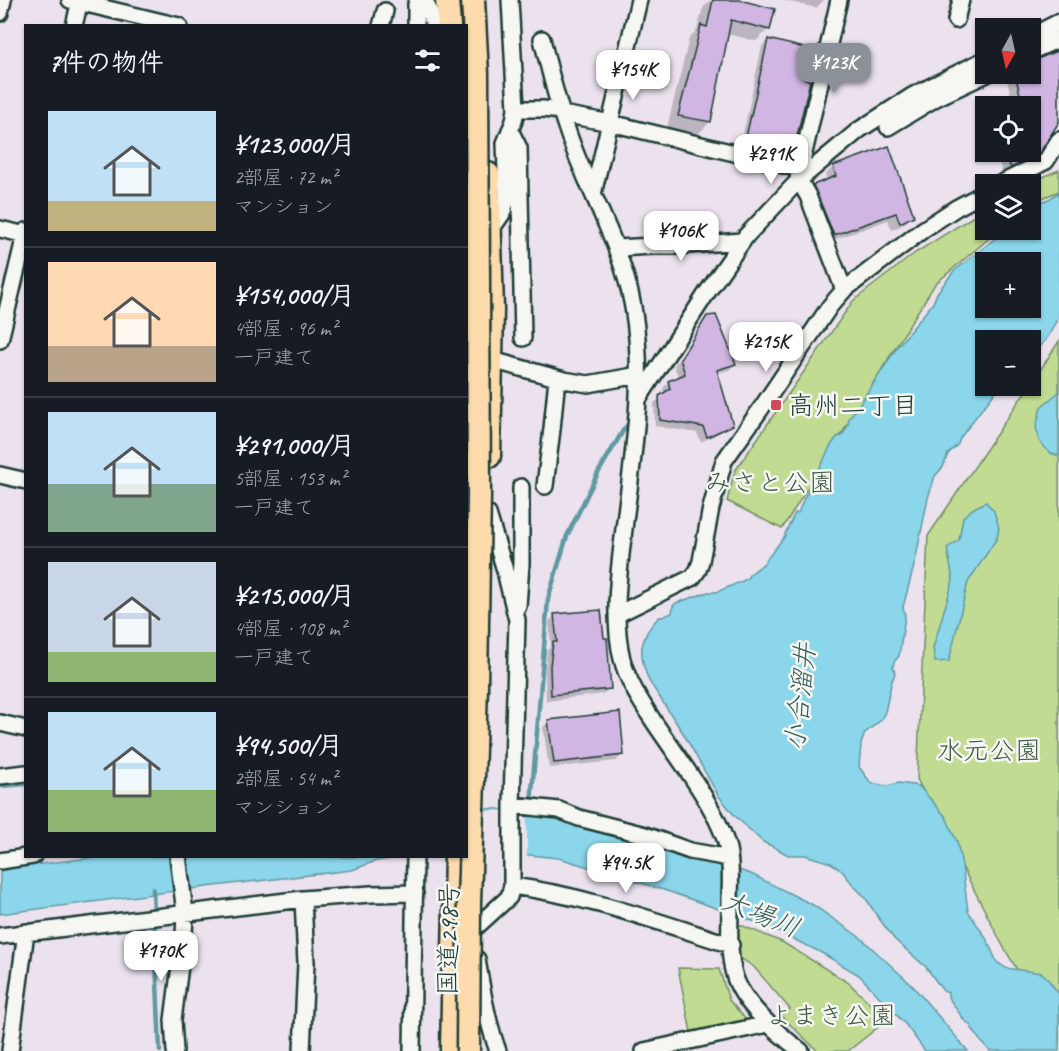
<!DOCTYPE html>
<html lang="ja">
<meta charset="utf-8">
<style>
body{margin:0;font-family:Caveat,"Klee One",sans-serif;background:#20242c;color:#f1f3f6;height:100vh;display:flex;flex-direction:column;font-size:22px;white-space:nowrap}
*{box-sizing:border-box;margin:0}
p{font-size:20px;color:#9ea1a6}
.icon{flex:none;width:33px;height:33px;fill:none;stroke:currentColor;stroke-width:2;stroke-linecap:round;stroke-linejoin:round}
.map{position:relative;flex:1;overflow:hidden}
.drawer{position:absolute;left:24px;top:24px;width:444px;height:834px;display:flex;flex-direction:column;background:#171b24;border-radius:0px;box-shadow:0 2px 4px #0004}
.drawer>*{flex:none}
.needle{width:39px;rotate:188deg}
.controls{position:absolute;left:975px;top:18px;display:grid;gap:12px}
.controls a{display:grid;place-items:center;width:66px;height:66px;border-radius:0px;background:#171b24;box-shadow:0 2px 4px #0004;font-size:30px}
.price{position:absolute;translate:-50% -51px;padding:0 14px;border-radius:12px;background:#fff;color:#222;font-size:20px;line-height:39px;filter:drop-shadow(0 2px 3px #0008)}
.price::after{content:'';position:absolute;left:50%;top:36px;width:18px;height:14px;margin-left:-9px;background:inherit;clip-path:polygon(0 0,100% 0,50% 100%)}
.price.current{background:#8c9099;color:#fff}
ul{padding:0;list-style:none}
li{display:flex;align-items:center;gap:18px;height:150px;padding:0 24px}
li+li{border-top:2px solid #363941}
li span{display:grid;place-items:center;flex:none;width:168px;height:120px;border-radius:0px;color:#555}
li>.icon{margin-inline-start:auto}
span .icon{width:72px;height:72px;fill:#fffc;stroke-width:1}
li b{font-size:26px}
h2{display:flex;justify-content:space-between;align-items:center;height:72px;padding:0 24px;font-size:26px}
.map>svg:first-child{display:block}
.green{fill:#c1dc92;stroke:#708c63;stroke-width:1.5}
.water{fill:#8bd6eb;stroke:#6099a2;stroke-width:1.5;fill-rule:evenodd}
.pier{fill:#ebe2ee}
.shadow{fill:#0003}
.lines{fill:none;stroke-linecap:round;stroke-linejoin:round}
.stream{stroke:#6099a2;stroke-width:4.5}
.building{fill:#d1b5e3;stroke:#1f3d34;stroke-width:1.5}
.minor-casing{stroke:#1f3d34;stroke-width:20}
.highway-casing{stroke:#1f3d34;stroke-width:27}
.minor{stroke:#f6f6f2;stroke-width:15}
.highway{stroke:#fedbac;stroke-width:22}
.highway-bridge-casing{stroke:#1f3d34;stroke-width:27;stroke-linecap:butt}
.highway-bridge{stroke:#fedbac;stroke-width:22}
.poi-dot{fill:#d1495b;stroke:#f6f6f2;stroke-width:2}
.labels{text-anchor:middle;stroke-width:5;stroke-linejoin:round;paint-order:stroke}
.poi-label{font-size:26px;fill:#1f3d34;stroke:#f6f6f2;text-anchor:start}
.park-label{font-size:26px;fill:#3f5d47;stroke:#f6f6f2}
.street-label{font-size:26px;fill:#1f3d34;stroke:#f6f6f2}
.water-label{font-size:27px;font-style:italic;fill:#355c59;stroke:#f6f6f2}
</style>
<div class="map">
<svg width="1059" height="1051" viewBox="0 0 1059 1051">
<rect width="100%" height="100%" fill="#ebe2ee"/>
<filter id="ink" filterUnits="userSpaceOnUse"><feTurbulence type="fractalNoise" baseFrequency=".0167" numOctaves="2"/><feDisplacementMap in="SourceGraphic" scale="12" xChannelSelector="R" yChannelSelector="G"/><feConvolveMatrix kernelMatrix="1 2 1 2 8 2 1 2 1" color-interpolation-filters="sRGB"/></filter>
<g filter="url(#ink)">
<path class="green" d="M1059 170V191L1031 203 1030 184H1027Z
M985 209 986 230H999L935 284 782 529 727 501 735 471 853 301 915 253Z
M1059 341V1040L1003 946 917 779 928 536 1029 386H1030Z
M738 924 782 942 849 983 887 1020 848 1051H818L780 1015 790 1009 754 967 739 957Z
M678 968 719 969 729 1000 749 1023 691 1032Z"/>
<path class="water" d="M1059 192V318C1052 325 1051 336 1043 343 1040 347 1035 349 1031 352L1030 340H986V386H999L991 398 981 410 960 438 958 444 948 454 943 467 935 476 928 498 915 562 903 607 905 616 899 656 894 662 893 667 895 673 891 684 885 712 881 720 865 733 861 744 859 767 871 783 887 786 899 783 919 786 946 817 957 842 962 865 968 911 986 938 997 962 1006 968 1042 973 1047 978 1059 994V1051H990L979 1039 970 1025 964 1020 948 997V993L943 991 926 967 895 940 877 916 865 897 855 887 842 871 831 863 805 855H788L774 847 763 842 734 815 718 795 683 733 649 681C638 655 638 638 659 617H662L672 613 673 606 676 603 708 592H717L747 579 749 575 763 564 785 536V534L795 513H798L804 498 811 486 830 447 837 437 842 436 848 425 849 418 864 398 897 347 933 303 937 293 954 271 1006 230H1030L1031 207 1034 204 1049 199ZM1030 262V308H986V262Z
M1059 392V456L1050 453 1039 441 1036 427 1041 407Z
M986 502 994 511 999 528 997 538 968 582 949 661 935 662 933 648 953 580 947 548 959 540 963 517 974 508Z
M467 808 497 809 562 819 657 844 751 874 813 905 861 938 911 984 968 1051H925L906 1025 859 975 820 952 764 925 670 892 559 858 499 852Z
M106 856 406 857 376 861 352 870 206 887 0 914V869Z"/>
<path class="pier" d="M523 810 527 811V858L499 855 466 853 467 811Z"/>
<path class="shadow" d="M711 0H734L769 29 756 41 727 34 710 122 698 134 667 128 689 39 697 30 703 8Z
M782 0H824L816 8Z
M768 40 792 152 786 158 740 148 762 46Z
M1059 51V119L1038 153 1029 161 1003 174 995 152H1030V106H997L1012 99 1006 76 1008 74H1030Z
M833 167 913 215 904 224 892 230 888 220 825 243 806 195 814 186 827 181 825 175Z
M708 318 735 364 729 370 717 373 731 424 725 430 701 442 697 433 655 426 654 403 664 395 663 388 669 382 679 378 674 366 702 324Z
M554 616 609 688 603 694 546 701 545 673 547 650 551 646 549 622Z
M549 721 622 755 616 761 549 768 543 727Z"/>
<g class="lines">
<path class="stream" d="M0 786 26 784
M531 804 548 599 567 536 598 473 624 429 632 420
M153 889 160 1051"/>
</g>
<path class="building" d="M713 0H740L775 9 770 30 731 20 711 122 678 116 701 25 707 27Z
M768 39 809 49 804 78 810 81 793 153 745 142Z
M1059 50V122L1039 154 1011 168 1005 152H1030V106H993L1020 94 1015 74H1030V62Z
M889 146 914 216 900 223 896 213 834 235 813 185 836 176 833 166Z
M716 315 736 364 717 370 733 425 707 437 703 427 660 420 659 396 670 389 668 381 685 374 680 359 707 316Z
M601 610 604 638H607L611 689 551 695 550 666 553 642H557L554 614Z
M620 712 624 755 554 763 548 720Z"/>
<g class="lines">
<g class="minor-casing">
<path id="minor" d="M70 0 179 26
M425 0 435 26
M0 13 3 0
M956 20 961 0
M74 26 80 0
M381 26 385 11
M416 26V4L418 0
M1030 37 1059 22
M542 39C551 76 560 113 574 149 594 201 623 251 633 307 646 381 633 455 624 529 619 572 612 617 622 659 628 682 641 702 654 722 678 758 717 807 728 849 732 866 730 886 730 903 730 926 728 952 734 974 741 1002 778 1034 801 1051
M1030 52 1059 39
M516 109H543L561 111
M562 114 611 123 800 169
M888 127 936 98 987 74
M510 130 519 148 523 338
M798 179 839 0
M799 180 808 196 844 290
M1000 184 1046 161 1059 140
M593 194 639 0
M0 229 26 235
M490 231 502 214 507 198 505 143 514 121 516 109 510 0
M617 248 653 246H675L742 241
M0 340 26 231
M466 349 492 360 564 380 588 384 639 375
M639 398 706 294 746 236 799 180 859 130 912 96 986 59
M0 475 26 481
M545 486 552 429 557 378
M518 606 521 564V487
M618 614 693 577 698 570 701 561 711 508 724 461 760 410 830 306 844 290 924 229 956 208 986 192
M0 723 26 729
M0 776 26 773
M512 805 559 810 579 818 645 835 690 851 729 858
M0 861 33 856
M512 886C588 896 658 922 731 945
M476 927 509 897 512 886V805L517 620 504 567 488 514
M0 936 303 899 371 894 415 893
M477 959C482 990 487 1021 498 1051
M10 1051 26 932
M175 1051 173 1020 184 935 185 913 178 856
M302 1051 306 963 303 899
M412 1051 415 856
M644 1051 768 1024"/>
</g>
<g class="highway-casing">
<path id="highway" d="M447 0 449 26
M488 174 492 309 489 456
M452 1051 456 856"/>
</g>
<use href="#minor" class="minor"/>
<use href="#highway" class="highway"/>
<g class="highway-bridge-casing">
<path id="highway-bridge" d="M468 1051 469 902 476 687 479 494 477 74 473 0"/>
</g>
<use href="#highway-bridge" class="highway-bridge"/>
</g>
</g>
<rect class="poi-dot" x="770" y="399" width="12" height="12" rx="3"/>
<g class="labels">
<g class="poi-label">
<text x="788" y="414">高州二丁目</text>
</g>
<g class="park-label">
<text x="770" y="491">みさと公園</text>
<text x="989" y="759">水元公園</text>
<text x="831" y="1024">よまき公園</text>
</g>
<g class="street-label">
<text transform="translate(448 939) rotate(-89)" y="9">国道298号</text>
</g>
<g class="water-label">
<text transform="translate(800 697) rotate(-84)" y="9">小合溜井</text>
<text transform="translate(761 914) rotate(22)" y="9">大場川</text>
</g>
</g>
</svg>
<div class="controls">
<a><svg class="needle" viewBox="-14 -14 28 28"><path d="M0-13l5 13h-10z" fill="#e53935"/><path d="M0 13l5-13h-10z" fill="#9ea1a6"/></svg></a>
<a><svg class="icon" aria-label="locate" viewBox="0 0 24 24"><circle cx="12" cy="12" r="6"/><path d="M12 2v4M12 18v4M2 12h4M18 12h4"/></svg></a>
<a><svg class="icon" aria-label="layers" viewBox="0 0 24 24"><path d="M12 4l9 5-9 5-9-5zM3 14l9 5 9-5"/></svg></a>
<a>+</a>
<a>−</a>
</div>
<b class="price current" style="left:834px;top:94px">¥123K</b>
<b class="price" style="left:633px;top:101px">¥154K</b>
<b class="price" style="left:771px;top:185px">¥291K</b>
<b class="price" style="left:681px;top:262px">¥106K</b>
<b class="price" style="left:766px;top:373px">¥215K</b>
<b class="price" style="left:626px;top:894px">¥94.5K</b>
<b class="price" style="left:161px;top:982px">¥170K</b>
<section class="drawer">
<h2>7件の物件<svg class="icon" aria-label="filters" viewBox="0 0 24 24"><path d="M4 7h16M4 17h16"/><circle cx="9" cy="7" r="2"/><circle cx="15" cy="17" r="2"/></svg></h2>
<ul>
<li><span style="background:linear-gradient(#bfe0f5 75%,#c2b280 0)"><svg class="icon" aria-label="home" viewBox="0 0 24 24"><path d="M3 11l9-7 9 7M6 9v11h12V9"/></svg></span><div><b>¥123,000/月</b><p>2部屋 · 72 m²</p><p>マンション</p></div></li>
<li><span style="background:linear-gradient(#ffd9b3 70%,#b9a48a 0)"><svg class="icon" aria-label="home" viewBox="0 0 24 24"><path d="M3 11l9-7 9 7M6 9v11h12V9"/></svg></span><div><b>¥154,000/月</b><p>4部屋 · 96 m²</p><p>一戸建て</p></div></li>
<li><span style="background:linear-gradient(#bfe0f5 60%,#7fa58c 0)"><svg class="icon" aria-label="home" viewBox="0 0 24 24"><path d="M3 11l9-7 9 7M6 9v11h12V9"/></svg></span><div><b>¥291,000/月</b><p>5部屋 · 153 m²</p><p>一戸建て</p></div></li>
<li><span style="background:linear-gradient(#c9d6e8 75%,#8fb573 0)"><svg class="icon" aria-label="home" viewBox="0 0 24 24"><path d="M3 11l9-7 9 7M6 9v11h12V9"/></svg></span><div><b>¥215,000/月</b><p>4部屋 · 108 m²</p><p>一戸建て</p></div></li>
<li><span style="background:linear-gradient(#bfe0f5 65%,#8fb573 0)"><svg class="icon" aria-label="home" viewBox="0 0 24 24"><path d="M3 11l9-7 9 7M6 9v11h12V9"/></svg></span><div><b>¥94,500/月</b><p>2部屋 · 54 m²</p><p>マンション</p></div></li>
</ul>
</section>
</div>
